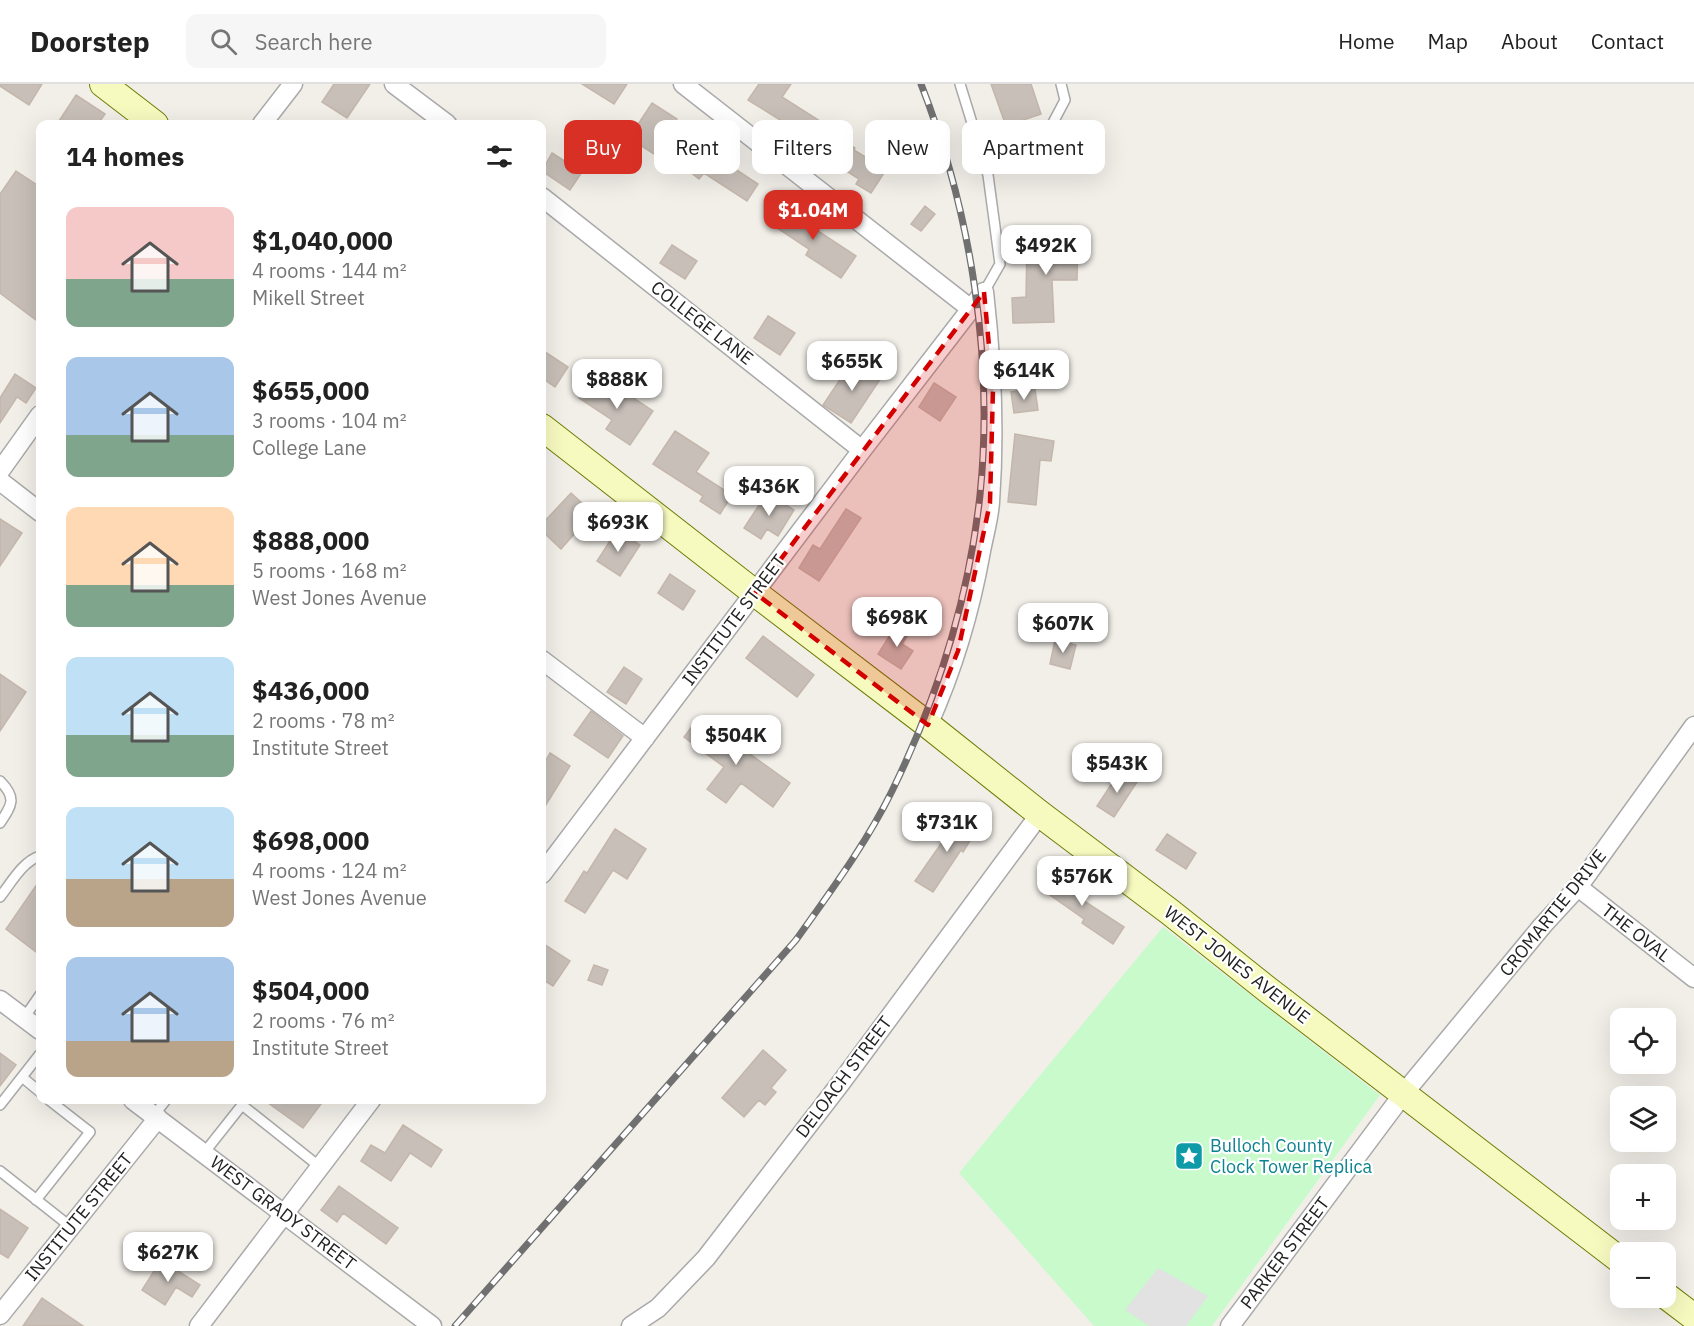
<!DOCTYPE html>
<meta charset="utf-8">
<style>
body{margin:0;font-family:"IBM Plex Sans",sans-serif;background:#f6f6f6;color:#222;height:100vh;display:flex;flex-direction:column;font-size:22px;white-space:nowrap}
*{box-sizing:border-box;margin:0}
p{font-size:20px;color:#767676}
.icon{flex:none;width:33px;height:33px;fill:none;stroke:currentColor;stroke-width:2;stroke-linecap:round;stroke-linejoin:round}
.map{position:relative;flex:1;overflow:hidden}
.side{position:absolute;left:36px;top:36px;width:510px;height:984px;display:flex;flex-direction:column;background:#fff;border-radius:12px;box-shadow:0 6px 24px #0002}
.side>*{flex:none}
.top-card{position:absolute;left:564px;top:36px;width:570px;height:54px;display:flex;gap:12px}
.fabs{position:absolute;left:1610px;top:924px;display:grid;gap:12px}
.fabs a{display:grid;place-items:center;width:66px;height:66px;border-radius:12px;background:#fff;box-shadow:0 6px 24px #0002;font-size:30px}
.price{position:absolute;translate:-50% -51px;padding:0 14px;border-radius:12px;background:#fff;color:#222;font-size:20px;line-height:39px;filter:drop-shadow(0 2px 3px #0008)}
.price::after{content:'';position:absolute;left:50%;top:36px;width:18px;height:14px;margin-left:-9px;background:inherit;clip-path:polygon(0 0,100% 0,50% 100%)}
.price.active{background:#d93025;color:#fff}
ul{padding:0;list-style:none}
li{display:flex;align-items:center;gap:18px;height:150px;padding:0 30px}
li span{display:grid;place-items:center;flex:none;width:168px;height:120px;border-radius:12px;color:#555}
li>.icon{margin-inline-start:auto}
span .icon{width:72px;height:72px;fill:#fffc;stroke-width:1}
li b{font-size:26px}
h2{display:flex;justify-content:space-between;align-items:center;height:72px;padding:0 30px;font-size:26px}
.chip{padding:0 21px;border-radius:12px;background:#fff;box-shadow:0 6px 24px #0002;font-size:21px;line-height:54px}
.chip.active{background:#d93025;color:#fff}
header{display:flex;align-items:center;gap:36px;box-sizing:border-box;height:84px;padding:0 30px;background:#fff;border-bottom:2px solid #e0e0e0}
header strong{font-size:28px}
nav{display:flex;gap:33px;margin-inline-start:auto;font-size:21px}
.search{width:420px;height:54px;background:#f6f6f6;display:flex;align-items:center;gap:15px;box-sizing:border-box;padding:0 21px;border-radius:12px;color:#767676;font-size:22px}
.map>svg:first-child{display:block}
.park{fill:#c8facc}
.parking{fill:#e2e2e2}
.building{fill:#c7bfb8;stroke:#c4b6ab;stroke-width:1.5}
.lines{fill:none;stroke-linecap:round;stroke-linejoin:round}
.lane-casing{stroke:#a9a9a9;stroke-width:12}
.street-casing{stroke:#a9a9a9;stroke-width:21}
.secondary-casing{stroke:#707d05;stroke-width:28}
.lane{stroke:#fff;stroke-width:9}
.street{stroke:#fff;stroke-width:18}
.secondary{stroke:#f7fabf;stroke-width:26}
.rail-casing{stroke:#707070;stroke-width:7}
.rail{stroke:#fff;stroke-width:4.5;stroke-dasharray:14;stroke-linecap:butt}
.marked{fill:#d40000;fill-opacity:0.2;stroke:#d40000;stroke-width:4.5;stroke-dasharray:12 8;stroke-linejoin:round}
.labels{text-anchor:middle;stroke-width:4.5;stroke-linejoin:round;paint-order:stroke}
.street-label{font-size:18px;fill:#222;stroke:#fff}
.culture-label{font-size:18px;fill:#0d838f;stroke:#fff;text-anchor:start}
</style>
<header>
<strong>Doorstep</strong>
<div class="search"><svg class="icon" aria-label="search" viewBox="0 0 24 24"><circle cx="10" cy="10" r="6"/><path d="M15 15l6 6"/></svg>Search here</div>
<nav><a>Home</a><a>Map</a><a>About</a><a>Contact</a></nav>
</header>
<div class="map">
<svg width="1694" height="1242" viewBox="0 0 1694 1242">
<rect width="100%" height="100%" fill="#f2efe9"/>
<path class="park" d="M1163 843 1380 1011 1212 1242H1094L959 1089Z"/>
<path class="parking" d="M1158 1184 1208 1212 1186 1242H1149L1125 1226Z"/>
<path class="building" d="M0 0H42L29 21 0 2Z
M334 0H370L347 34 322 18Z
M582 0H627L614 20Z
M759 0H791L782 13 823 39 821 42 855 64 854 66 886 86 871 109 856 100 859 95 817 68 819 65 783 42 785 39 748 16Z
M991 0H1031L1041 30 1006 42Z
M76 11 105 30 98 40H57Z
M652 19 677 35 654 70 629 54Z
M700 54 719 70 717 73 758 100 747 117 704 89 699 95 680 80Z
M552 69 582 88 570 106 542 87Z
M16 87 40 103V239L0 209V110Z
M780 120 810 139 809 141 856 172 841 194 806 171 809 165 768 138Z
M925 122 935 130 921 147 911 140Z
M1036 150 1078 151 1077 196H1052L1054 238 1013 239 1012 214 1026 213 1027 161H1036Z
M672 161 697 177 685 195 660 179Z
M768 232 795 249 780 271 754 254Z
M542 266 568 283 555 303 542 294Z
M853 276 881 294 851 339 823 321Z
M15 290 36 304 26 319 17 313 0 339V314Z
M592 293 626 315 629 311 653 327 630 361 606 345 612 336 579 314Z
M934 299 956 313 940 337 919 323Z
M1035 305 1038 326 1014 329 1011 308Z
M675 347 709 369 696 388 732 411 720 430 700 417 703 412 653 380Z
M1015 350 1054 357 1051 377 1040 376 1036 421 1008 418Z
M571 409 593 429 561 465 542 447V440Z
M767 409 794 426 778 452 767 445 761 455 744 444Z
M846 425 861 434 819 497 799 484 813 461 820 465Z
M0 435 22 449 0 482Z
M617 446 640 461 620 492 597 477Z
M670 490 695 507 683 526 658 509Z
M897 540 910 548 902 560 913 567 901 585 878 570Z
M763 552 814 591 797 613 746 574Z
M1055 556 1076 561 1070 585 1050 580Z
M624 583 642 595 626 620 607 608Z
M0 590 26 608 0 647Z
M591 627 623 652 608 674 574 651Z
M699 633 790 699 773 723 741 699 726 719 707 705 724 683 684 653Z
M550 669 570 682 542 727V683Z
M1120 687 1137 698 1114 733 1097 722Z
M961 731 979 742 963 768 961 766 933 808 915 797Z
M615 745 646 765 627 795 613 786 585 829 565 817 584 787 587 789Z
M1167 750 1196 769 1186 785 1156 766Z
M1053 787 1085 809 1081 815 1124 843 1113 860 1082 839 1084 835 1040 804Z
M40 796V871L6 845Z
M542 859 570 877 553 902 542 895Z
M594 881 608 886 602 901 588 896Z
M763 966 786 986 771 1004 776 1008 765 1021 759 1016 744 1033 722 1014Z
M0 969 16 981 0 1002Z
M264 1016H324L303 1044Z
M403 1041 442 1066 431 1083 410 1069 391 1097 361 1077 371 1061 385 1069Z
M339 1102 398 1144 386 1160 343 1129 337 1138 321 1126Z
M0 1125 28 1144 8 1174 0 1169Z
M161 1176 200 1201 192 1213 176 1203 165 1221 142 1206Z
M42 1214 83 1242H23Z"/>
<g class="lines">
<g class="lane-casing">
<path id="lane" d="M960 0 988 91 1000 180 984 208
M983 74 1018 65 1048 48 1065 16 1061 0
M0 697C17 714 12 721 0 739
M0 813C11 799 23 777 40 772
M24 934 40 911
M22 993 40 1008
M0 1021 40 970
M154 1031 166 1016
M204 1069 242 1021 320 1083
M0 1087 71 1143
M36 1116 90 1048 49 1016"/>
</g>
<g class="street-casing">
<path id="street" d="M394 0 447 40
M683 0 971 225
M262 40 293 0
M542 113 862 366
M0 387 40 331
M0 397 40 428
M542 576 645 654
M928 641C954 583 970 529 981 467 984 451 989 434 990 418 995 348 992 278 984 208
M542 790 862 366 984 208
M1578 803 1694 894
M0 916 40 946
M133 1016 432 1242
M0 1231 158 1034
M199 1242 371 1016
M631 1242 658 1224 706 1174 840 1000 1040 730
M1230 1242 1404 1009 1543 841 1578 803 1694 642"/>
</g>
<g class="secondary-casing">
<path id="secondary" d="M103 0 155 40
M542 343 755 509 928 641 1040 730 1170 828 1268 906 1620 1176
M1665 1211 1694 1233"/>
</g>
<use href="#lane" class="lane"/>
<use href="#street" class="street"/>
<use href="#secondary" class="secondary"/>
<g class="rail-casing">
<path id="rail" d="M455 1242 796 856C830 808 866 760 892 707 937 615 969 513 980 411 994 274 971 128 921 0"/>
</g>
<use href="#rail" class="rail"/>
</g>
<path class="marked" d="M984 208 993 305 990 419 958 567 928 641 755 509Z"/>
<defs>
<g id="sight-square" transform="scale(1.5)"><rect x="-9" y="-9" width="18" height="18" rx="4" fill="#0f9aa8" stroke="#fff"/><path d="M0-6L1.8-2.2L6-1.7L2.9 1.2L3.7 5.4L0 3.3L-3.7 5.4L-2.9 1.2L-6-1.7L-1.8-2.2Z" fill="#fff"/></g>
</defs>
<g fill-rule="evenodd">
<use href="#sight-square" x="1189" y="1072"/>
</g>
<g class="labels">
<g class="street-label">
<text transform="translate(702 239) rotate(38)" y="6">COLLEGE LANE</text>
<text transform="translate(734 536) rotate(-53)" y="6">INSTITUTE STREET</text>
<text transform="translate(1553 829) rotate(-51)" y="6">CROMARTIE DRIVE</text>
<text transform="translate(1636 849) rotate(38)" y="6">THE OVAL</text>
<text transform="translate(1237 881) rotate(38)" y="6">WEST JONES AVENUE</text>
<text transform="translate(844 993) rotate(-53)" y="6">DELOACH STREET</text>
<text transform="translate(283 1129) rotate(37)" y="6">WEST GRADY STREET</text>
<text transform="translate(79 1133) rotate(-51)" y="6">INSTITUTE STREET</text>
<text transform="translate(1285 1169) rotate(-53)" y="6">PARKER STREET</text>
</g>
<g class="culture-label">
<text x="1210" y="1068">Bulloch County<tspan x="1210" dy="21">Clock Tower Replica</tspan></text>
</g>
</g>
</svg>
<div class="fabs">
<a><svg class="icon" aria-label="locate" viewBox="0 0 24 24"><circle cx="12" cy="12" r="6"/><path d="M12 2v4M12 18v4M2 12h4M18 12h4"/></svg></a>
<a><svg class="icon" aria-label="layers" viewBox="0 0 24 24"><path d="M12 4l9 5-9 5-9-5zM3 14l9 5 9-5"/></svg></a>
<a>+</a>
<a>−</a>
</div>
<b class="price active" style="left:813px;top:157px">$1.04M</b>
<b class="price" style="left:1046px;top:192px">$492K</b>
<b class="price" style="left:852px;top:308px">$655K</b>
<b class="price" style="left:1024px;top:317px">$614K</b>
<b class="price" style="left:617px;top:326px">$888K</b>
<b class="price" style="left:769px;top:433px">$436K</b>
<b class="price" style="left:618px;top:469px">$693K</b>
<b class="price" style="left:897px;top:564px">$698K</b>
<b class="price" style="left:1063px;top:570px">$607K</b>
<b class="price" style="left:736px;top:682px">$504K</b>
<b class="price" style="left:1117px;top:710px">$543K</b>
<b class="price" style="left:947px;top:769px">$731K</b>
<b class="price" style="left:1082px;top:823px">$576K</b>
<b class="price" style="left:168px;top:1199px">$627K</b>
<div class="top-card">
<a class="chip active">Buy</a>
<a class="chip">Rent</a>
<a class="chip">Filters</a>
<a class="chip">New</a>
<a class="chip">Apartment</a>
</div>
<section class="side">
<h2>14 homes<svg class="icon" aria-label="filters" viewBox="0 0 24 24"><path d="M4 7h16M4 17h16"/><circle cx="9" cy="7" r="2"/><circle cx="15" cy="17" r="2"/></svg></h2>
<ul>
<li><span style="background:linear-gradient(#f6c9c9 60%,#7fa58c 0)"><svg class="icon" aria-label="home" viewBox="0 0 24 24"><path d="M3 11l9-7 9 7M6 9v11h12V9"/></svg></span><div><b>$1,040,000</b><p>4 rooms · 144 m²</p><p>Mikell Street</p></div></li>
<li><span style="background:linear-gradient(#a9c7e8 65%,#7fa58c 0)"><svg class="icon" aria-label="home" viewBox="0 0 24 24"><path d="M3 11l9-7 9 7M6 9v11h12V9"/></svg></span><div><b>$655,000</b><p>3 rooms · 104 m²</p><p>College Lane</p></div></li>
<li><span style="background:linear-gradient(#ffd9b3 65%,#7fa58c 0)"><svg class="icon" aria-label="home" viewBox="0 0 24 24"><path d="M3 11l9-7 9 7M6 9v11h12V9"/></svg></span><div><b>$888,000</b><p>5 rooms · 168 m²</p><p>West Jones Avenue</p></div></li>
<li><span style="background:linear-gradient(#bfe0f5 65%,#7fa58c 0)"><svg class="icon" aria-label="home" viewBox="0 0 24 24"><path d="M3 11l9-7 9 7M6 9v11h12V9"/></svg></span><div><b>$436,000</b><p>2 rooms · 78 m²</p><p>Institute Street</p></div></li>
<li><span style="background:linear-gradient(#bfe0f5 60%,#b9a48a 0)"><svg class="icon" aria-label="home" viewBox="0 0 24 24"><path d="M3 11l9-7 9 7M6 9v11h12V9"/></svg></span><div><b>$698,000</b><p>4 rooms · 124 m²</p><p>West Jones Avenue</p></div></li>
<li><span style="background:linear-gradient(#a9c7e8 70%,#b9a48a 0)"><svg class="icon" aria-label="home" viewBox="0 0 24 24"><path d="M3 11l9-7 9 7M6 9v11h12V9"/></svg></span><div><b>$504,000</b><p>2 rooms · 76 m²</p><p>Institute Street</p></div></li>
</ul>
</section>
</div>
